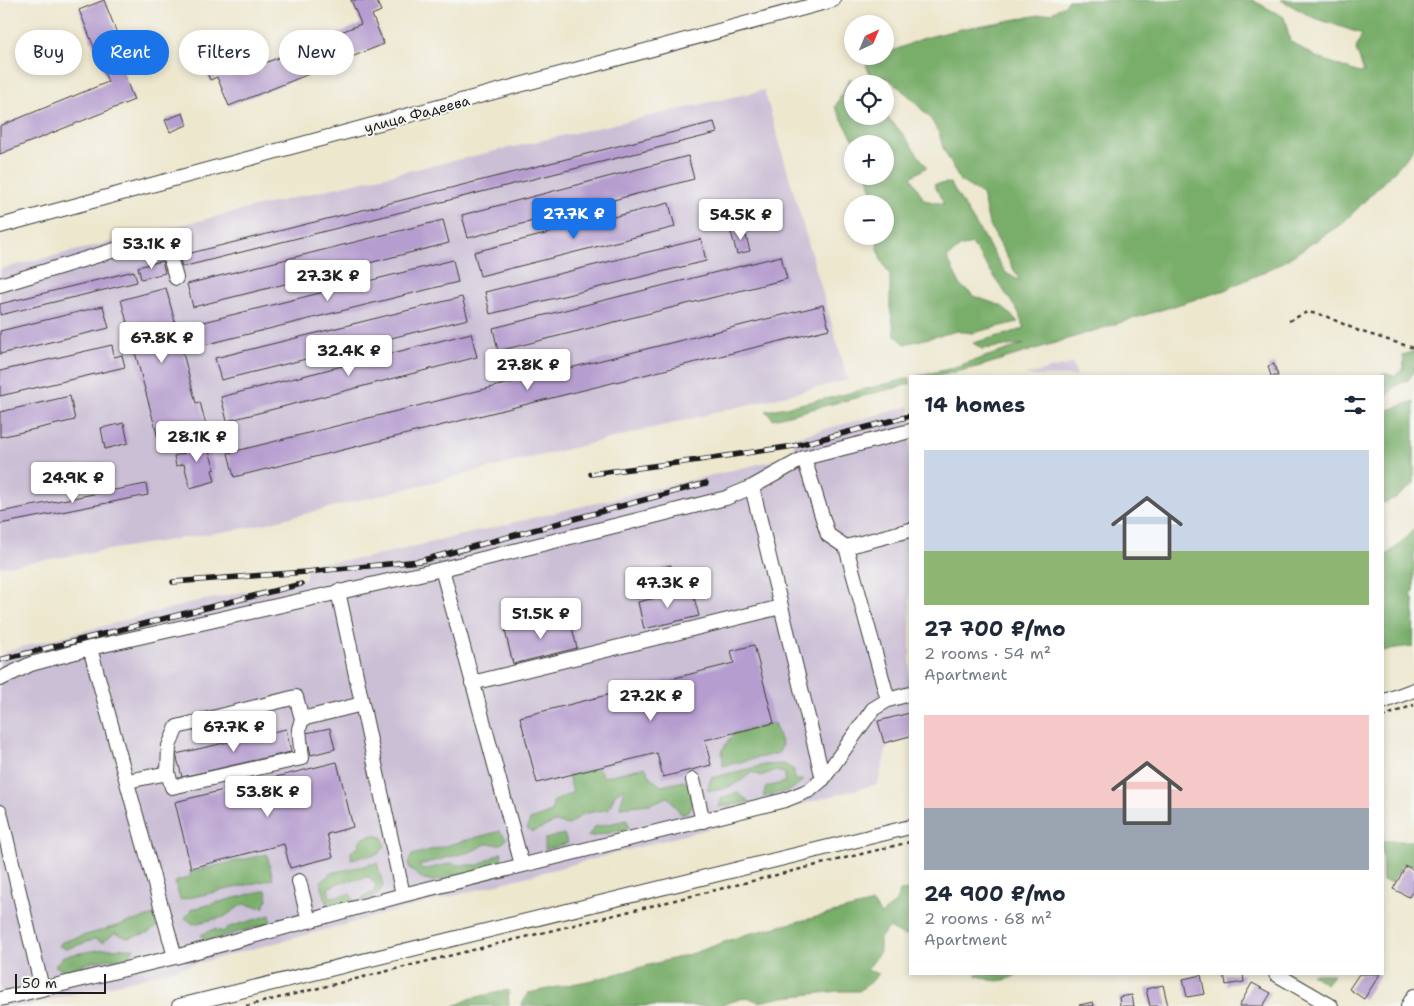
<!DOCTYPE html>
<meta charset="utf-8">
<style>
body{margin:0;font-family:"Shantell Sans",sans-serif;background:#f2f2f3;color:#1f2937;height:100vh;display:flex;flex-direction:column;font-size:19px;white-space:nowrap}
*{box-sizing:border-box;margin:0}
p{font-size:16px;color:#747a83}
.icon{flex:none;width:28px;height:28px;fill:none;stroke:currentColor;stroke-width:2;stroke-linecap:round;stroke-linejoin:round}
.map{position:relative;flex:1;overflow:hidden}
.side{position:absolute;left:909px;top:375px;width:475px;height:600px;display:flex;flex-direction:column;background:#fff;border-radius:0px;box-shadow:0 2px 8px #0003}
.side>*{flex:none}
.hud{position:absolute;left:15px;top:30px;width:475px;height:45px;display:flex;gap:10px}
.needle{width:32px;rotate:44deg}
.buttons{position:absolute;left:844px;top:15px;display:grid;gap:10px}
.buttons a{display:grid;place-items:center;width:50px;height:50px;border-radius:50%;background:#fff;box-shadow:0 2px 8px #0003;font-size:25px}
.scale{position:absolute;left:15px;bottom:12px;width:91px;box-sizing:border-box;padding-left:5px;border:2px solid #1c1c1c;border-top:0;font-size:14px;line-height:18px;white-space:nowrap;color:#1c1c1c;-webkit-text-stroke:4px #f6f6f2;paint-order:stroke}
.price{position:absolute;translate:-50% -42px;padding:0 11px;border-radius:5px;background:#fff;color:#222;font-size:16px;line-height:32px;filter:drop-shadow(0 1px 2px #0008)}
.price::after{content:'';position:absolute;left:50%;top:30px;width:15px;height:11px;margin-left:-8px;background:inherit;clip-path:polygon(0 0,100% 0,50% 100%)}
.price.current{background:#1a73e8;color:#fff}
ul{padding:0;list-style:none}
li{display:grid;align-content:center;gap:10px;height:265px;padding:0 15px}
li span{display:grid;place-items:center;height:155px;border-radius:0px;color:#555}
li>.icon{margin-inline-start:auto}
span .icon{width:90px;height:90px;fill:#fffc;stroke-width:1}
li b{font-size:21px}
h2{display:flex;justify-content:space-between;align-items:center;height:60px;padding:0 15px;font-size:21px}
.tag{padding:0 18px;border-radius:22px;background:#fff;box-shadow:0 2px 8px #0003;font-size:18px;line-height:45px}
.tag.current{background:#1a73e8;color:#fff}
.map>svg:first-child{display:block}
.industrial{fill:#cbbfd5}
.forest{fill:#79ae6a;stroke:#4a6543}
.building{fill:#b69dcf}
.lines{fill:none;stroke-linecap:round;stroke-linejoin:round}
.minor-casing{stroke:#3b3a37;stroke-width:16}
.path{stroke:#3b3a37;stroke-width:2.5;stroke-dasharray:4 4;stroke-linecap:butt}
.minor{stroke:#fff;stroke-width:14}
.rail-casing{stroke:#1c1c1c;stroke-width:5.5}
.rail{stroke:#f6f6f2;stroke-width:4;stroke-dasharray:11;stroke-linecap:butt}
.labels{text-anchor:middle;stroke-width:4;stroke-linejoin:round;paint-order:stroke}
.street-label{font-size:14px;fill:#1c1c1c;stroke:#f6f6f2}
</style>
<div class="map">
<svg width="1414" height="1006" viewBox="0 0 1414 1006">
<rect width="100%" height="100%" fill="#f6f6f2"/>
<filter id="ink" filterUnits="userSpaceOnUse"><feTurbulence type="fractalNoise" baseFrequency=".02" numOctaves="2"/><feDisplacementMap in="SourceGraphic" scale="10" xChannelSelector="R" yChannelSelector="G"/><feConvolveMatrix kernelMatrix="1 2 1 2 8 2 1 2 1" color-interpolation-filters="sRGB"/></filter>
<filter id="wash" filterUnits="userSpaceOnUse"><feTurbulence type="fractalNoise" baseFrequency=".0096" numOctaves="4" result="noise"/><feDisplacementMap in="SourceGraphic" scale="20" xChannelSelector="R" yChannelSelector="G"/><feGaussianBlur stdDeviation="1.12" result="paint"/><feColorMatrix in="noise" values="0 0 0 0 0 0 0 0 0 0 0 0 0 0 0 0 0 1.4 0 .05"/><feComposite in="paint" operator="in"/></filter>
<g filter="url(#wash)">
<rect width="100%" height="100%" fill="#ede7ce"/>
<path class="industrial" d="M764 90 848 380 247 528 0 567V269L346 185Z
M1073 363 1077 376H1023Z
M910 406V739L887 746 878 784 131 981 22 1006H0V656L11 650 195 602 306 579V564L366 558 792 456 794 446 792 438Z"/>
<path class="forest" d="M1068 0H1252L1284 17 1290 41 1316 57 1359 73 1364 72 1356 49 1362 34 1312 17 1281 0H1414V147L1405 160 1343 223 1280 264 1225 290 981 366 939 376H918L945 370 1025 344 982 349 973 343 1024 329 1019 313 972 244 960 247 947 258 961 286 976 297 1002 306 1018 322 972 333 957 331 905 344 895 335 890 308V275L881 260 875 236H885V204H871L872 193 868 176H885V144H856L835 107 850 78 856 84H852V116H885V114L902 133 927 167 911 177 924 200 944 204 934 184 950 183 1006 273 1020 281 989 224 982 194 960 181 943 148 939 133 930 118 909 96 889 79 870 75 866 65C871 59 877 56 885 56V54L924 38 961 29 1051 13 1065 5Z
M1414 351V372L1408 380 1395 386 1383 402 1382 376H1379L1384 373 1394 376 1404 368 1403 355Z
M910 378V384L773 419 766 411 829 398Z
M1414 401V484L1396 498 1383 503V412Z
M1414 529V591L1411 594 1414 603 1413 646 1396 648 1383 651V558L1400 544Z
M774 723 782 745 779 753 723 766 722 750 734 733Z
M784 764 794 770V780H804L791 790 763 797 766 787 785 782V773L774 771 761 776 752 772C740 783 724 792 707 790L711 778 764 765Z
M598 767 604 777 645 767 651 778 661 786 684 781 696 792 689 810 682 815 668 797 650 804 620 807 625 788 615 794 609 809 583 814 568 825 555 822 533 832 527 829 530 820 552 812 553 802 573 792 568 775Z
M737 792 750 802 718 807 722 798Z
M627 820 629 829 588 837 594 827Z
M500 831 507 839 501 844H486L470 852 419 865 423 870 452 863 458 865H479L502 852 501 859 493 867 435 881 424 880 411 870 408 864 412 855Z
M564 834 568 843 545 850V839Z
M372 835 382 837 385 846 379 854 351 859V852L358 847 361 839Z
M1382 841H1414V862L1413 865 1402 864 1392 883 1383 881Z
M267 854 273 879 180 900 175 882 190 877V872Z
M377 863 383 885 379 894 362 901 364 896 374 892 376 885 369 877 341 882 328 888 330 897 350 894 354 900 344 904 328 906 320 882 331 873Z
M266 890 268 899 263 908 243 904 224 917 193 924 185 918 192 909Z
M910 890V935H902L889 928 880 938V952L867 970 879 974 870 983 859 991H839L784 997 759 1002 747 997 718 1006H521L528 993 597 979 694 953 744 935 873 903 881 915 895 903 900 891Z
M154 915 158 927 147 933 128 938 115 933 103 942 95 939 67 949 59 946 62 942Z
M270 915 271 923 207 941 201 935 214 929 223 932 229 927Z
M134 948 129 958C105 959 88 961 65 971L55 966 63 956 104 949Z
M975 974H1019C1001 983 994 983 975 974Z
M1311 974H1334L1326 984Z
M508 990 509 1006H454L472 998Z"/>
<g id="blocks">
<path class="building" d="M104 0 131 69 123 72 134 100 0 154V126L108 82 79 10Z
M351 0H376L381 11 372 15 384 44 229 106 217 77 210 80 196 47 222 36 238 74 361 24Z
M183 113 187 125 170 132 165 120Z
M714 122 717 133 182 267 179 256Z
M688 156 694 179 468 238 462 215Z
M669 203 675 227 480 276 474 252Z
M443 220 449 243 193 307 187 284Z
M744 228 750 251 737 254 731 232Z
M701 239 706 261 490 314 485 292Z
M781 256 787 279 498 351 493 328Z
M453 260 458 282 204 345 199 323Z
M162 261 165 273 141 279 138 267Z
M134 271 137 282 0 315V304Z
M166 288 196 403 200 402 206 425 158 438 121 300Z
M462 297 468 319 221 380 215 358Z
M823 305 829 329 234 477 228 453Z
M103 306 109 328 0 354V331Z
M471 333 477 357 227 421 221 397Z
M112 345 114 357 122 355 125 367 0 396V371Z
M1274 364 1278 376H1271L1268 366Z
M70 396 75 420 0 437V412Z
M124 423 128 443 105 449 101 428Z
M204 437 215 469 212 470 215 481 190 488 184 464 176 466 174 456 185 453 182 443Z
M146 484 148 495 0 524V512Z
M671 565 677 588 635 599 629 575Z
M692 589 699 616 644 629 638 602Z
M569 615 577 648 513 664 505 631Z
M754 645 774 723 705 740 711 765 663 777 657 753 537 783 520 717 734 663 731 651Z
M910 713V736L884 743 878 721Z
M330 728 335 749 311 755 306 733Z
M286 729 291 752 182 777 176 754Z
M337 762 353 827 327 834 333 857 290 868 284 844 191 868 175 802Z
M1406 866 1414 870V889L1409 897 1393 889Z
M1224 974H1243L1244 982 1226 985Z
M1359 974H1380L1364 999 1349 989Z
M1201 975 1205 994 1187 997 1183 979Z
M1252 983 1271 993 1263 1006H1239Z
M1163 985 1168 1006H1150L1146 989Z
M1132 995 1134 1006H1120L1119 997Z
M1093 1002 1094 1006H1079V1005Z"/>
</g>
</g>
<g filter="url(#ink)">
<use href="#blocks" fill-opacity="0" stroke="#3b3a37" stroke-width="1"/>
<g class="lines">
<g class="minor-casing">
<path id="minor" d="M0 226 833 0
M0 285 151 239H159C169 250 172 264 176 278
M804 458 828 535 846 547 888 700
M752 487 823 779
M846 547 910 530
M442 569 522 865
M338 591 403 895
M90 648 175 957
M0 679 31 664 90 648 442 569 726 498 752 487 804 458 910 431
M472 683 781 607
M296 697 302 719 299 729 302 758 172 787 168 773 169 746 177 727Z
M1382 702 1414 690
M302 719 362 704
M693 780 703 821
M128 781 168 773
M0 812 42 988
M299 881 309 921
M1276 974 1331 1006
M0 999 175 957 403 895 785 800 810 790 823 779 873 709 888 700 910 694
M179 1006 910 827
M1408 1006 1414 996"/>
</g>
<path class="path" d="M1289 321 1307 312 1323 315 1359 331 1414 348
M1382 717 1414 705
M246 1006 910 842"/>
<use href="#minor" class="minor"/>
<g class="rail-casing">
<path id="rail" d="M591 474 699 460 794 446 910 416
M173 582 306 572 420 561 706 483
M0 660 301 584"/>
</g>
<use href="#rail" class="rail"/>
</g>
</g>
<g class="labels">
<g class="street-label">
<text transform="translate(417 114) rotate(-15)" y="5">улица Фадеева</text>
</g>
</g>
</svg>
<div class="buttons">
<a><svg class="needle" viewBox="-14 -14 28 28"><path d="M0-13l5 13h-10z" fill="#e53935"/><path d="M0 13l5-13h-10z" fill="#747a83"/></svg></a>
<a><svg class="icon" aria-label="locate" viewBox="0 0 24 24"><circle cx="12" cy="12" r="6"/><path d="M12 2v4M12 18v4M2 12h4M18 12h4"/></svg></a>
<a>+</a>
<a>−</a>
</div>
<div class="scale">50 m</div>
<b class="price current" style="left:574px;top:240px">27.7K ₽</b>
<b class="price" style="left:741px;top:241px">54.5K ₽</b>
<b class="price" style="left:152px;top:270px">53.1K ₽</b>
<b class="price" style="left:328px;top:302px">27.3K ₽</b>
<b class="price" style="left:162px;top:364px">67.8K ₽</b>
<b class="price" style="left:349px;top:377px">32.4K ₽</b>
<b class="price" style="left:528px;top:391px">27.8K ₽</b>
<b class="price" style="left:197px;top:463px">28.1K ₽</b>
<b class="price" style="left:73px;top:504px">24.9K ₽</b>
<b class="price" style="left:668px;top:609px">47.3K ₽</b>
<b class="price" style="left:541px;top:640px">51.5K ₽</b>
<b class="price" style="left:651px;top:722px">27.2K ₽</b>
<b class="price" style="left:234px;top:753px">67.7K ₽</b>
<b class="price" style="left:268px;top:818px">53.8K ₽</b>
<div class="hud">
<a class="tag">Buy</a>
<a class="tag current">Rent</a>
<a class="tag">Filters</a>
<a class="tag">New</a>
</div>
<section class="side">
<h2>14 homes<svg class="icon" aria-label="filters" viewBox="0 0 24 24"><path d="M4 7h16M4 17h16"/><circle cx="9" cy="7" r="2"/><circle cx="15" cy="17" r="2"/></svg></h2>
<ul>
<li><span style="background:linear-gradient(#c9d6e8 65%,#8fb573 0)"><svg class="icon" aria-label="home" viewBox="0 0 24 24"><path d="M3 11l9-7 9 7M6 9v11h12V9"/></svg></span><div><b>27 700 ₽/mo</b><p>2 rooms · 54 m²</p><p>Apartment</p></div></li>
<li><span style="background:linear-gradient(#f6c9c9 60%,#9aa5b1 0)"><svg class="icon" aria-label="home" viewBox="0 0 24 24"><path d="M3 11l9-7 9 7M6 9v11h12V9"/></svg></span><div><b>24 900 ₽/mo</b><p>2 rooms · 68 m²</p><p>Apartment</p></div></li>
</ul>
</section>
</div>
